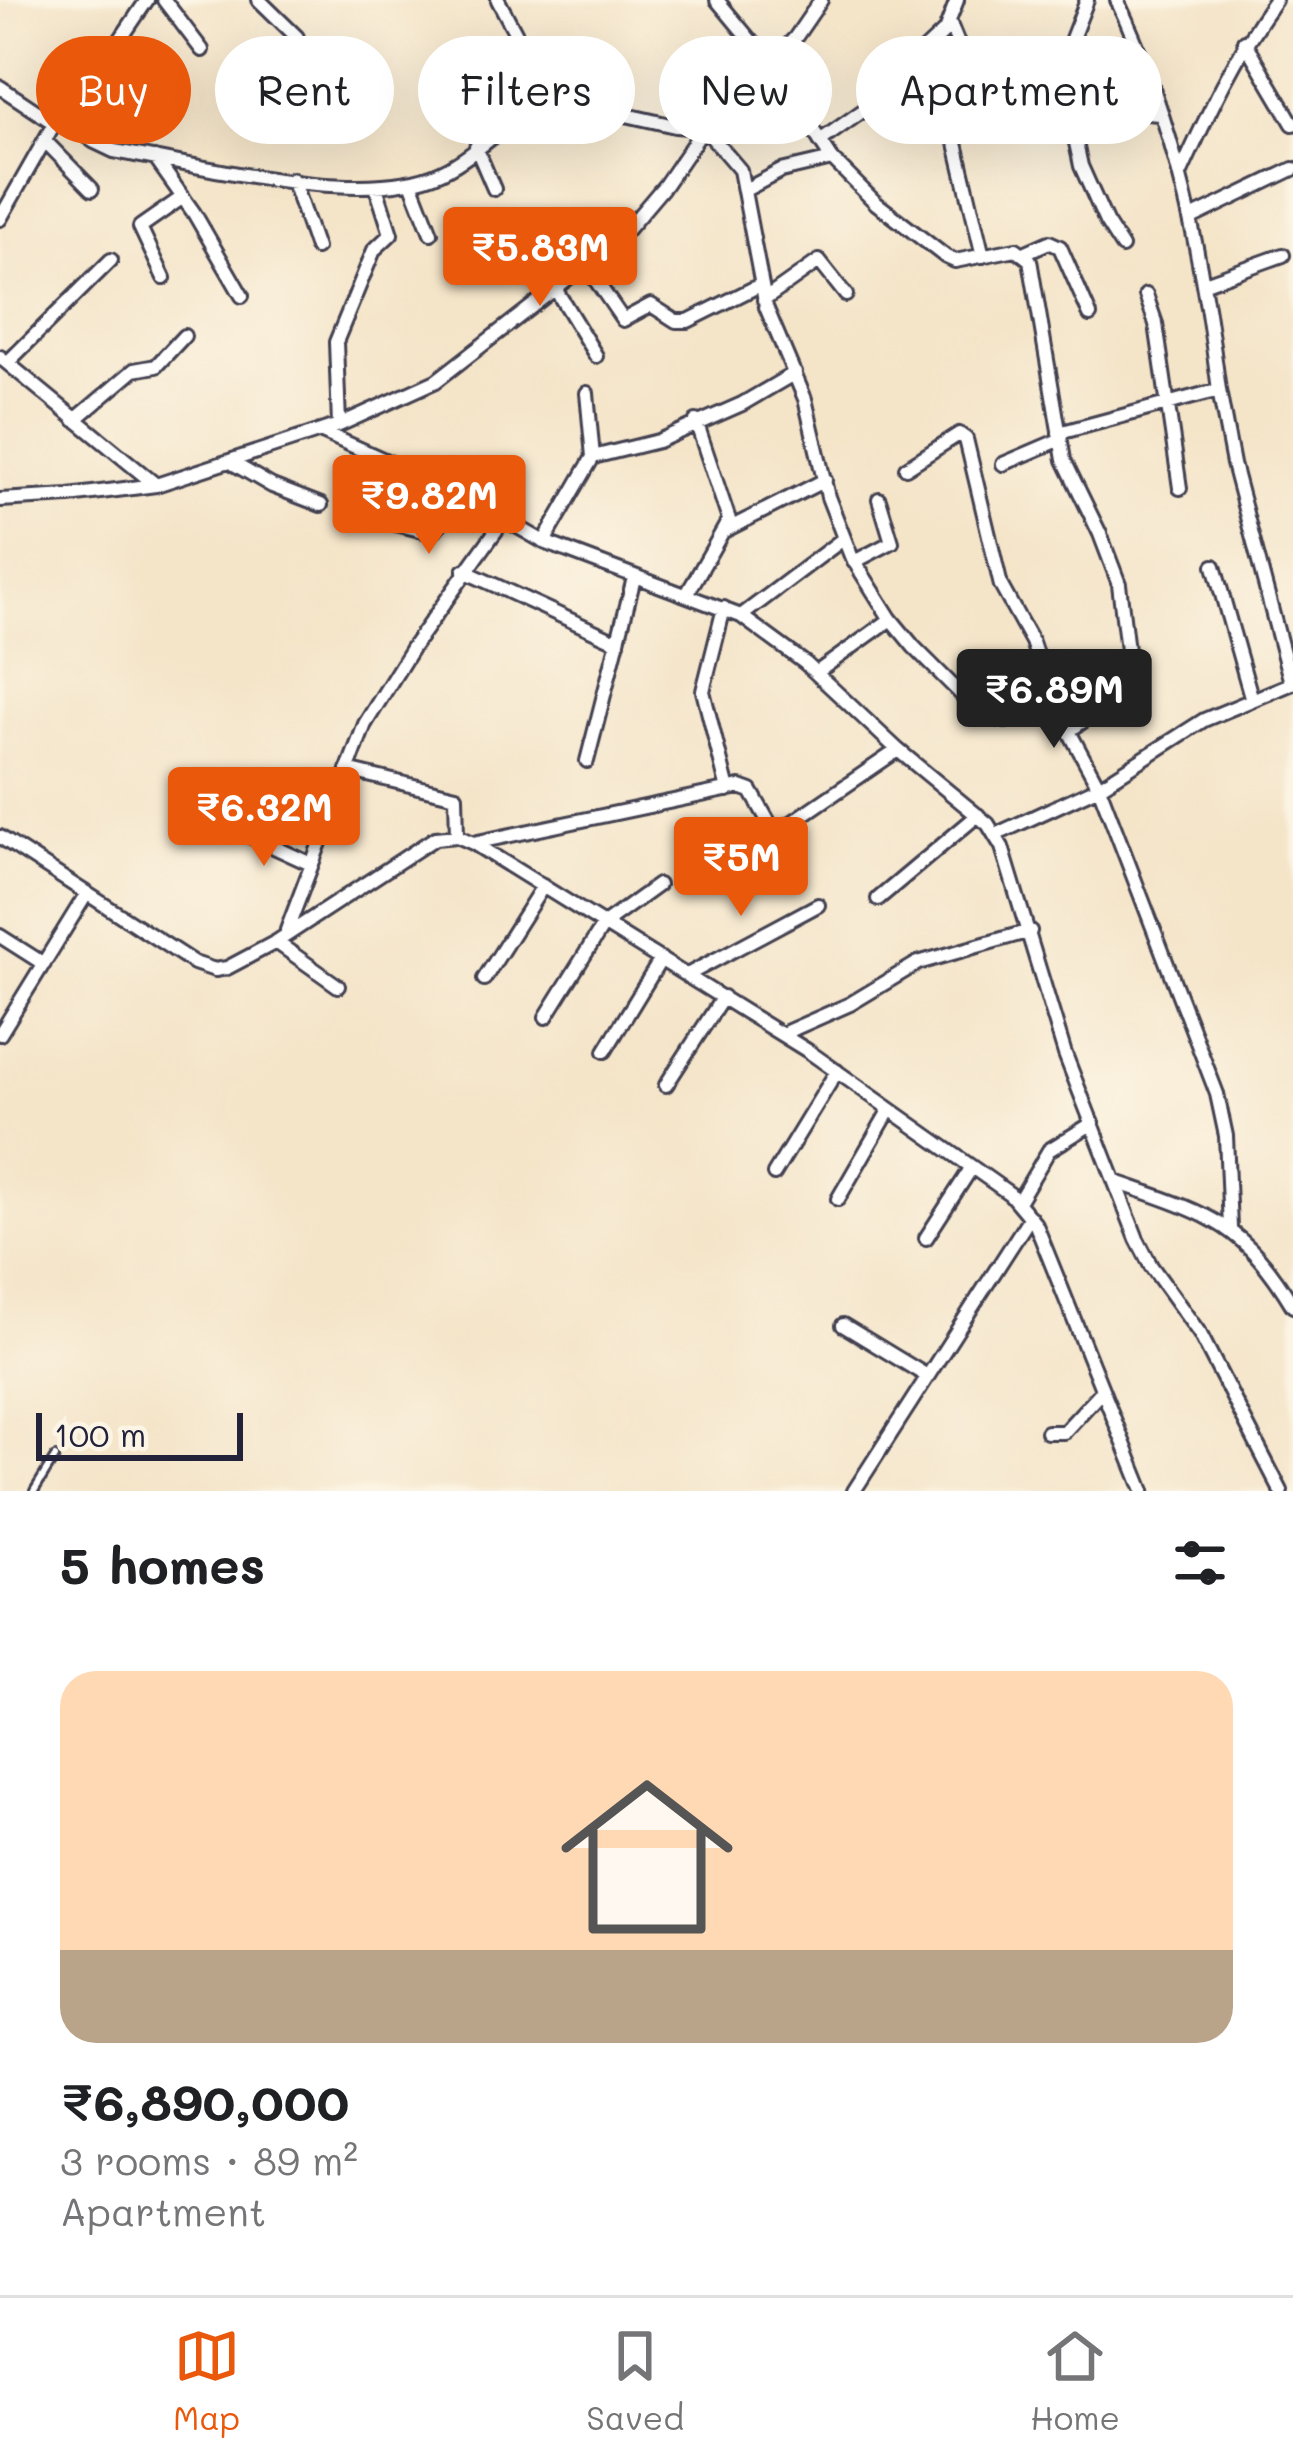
<!DOCTYPE html>
<meta charset="utf-8">
<style>
body{margin:0;font-family:Mali,sans-serif;background:#f2f2f2;color:#202124;height:100vh;display:flex;flex-direction:column;font-size:45px;white-space:nowrap}
*{box-sizing:border-box;margin:0}
p{font-size:39px;color:#757577}
.icon{flex:none;width:66px;height:66px;fill:none;stroke:currentColor;stroke-width:2;stroke-linecap:round;stroke-linejoin:round}
.map{position:relative;height:1491px;overflow:hidden}
.panel{display:flex;flex-direction:column;background:#fff;flex:1}
.panel>*{flex:none}
.hud{position:absolute;left:36px;top:36px;width:1221px;height:108px;display:flex;gap:24px}
.scale{position:absolute;left:36px;bottom:30px;width:207px;box-sizing:border-box;padding-left:12px;border:6px solid #22223b;border-top:0;font-size:33px;line-height:42px;white-space:nowrap;color:#22223b;-webkit-text-stroke:9px #fcf5e5;paint-order:stroke}
.price{position:absolute;translate:-50% -102px;padding:0 27px;border-radius:12px;background:#ea580c;color:#fff;font-size:39px;line-height:78px;filter:drop-shadow(0 3px 6px #0008)}
.price::after{content:'';position:absolute;left:50%;top:72px;width:36px;height:27px;margin-left:-18px;background:inherit;clip-path:polygon(0 0,100% 0,50% 100%)}
.price.on{background:#222;color:#fff}
ul{padding:0;list-style:none}
li{display:grid;align-content:center;gap:24px;height:636px;padding:0 60px}
li+li{border-top:3px solid #e0e0e0}
li span{display:grid;place-items:center;height:372px;border-radius:36px;color:#555}
li>.icon{margin-inline-start:auto}
span .icon{width:216px;height:216px;fill:#fffc;stroke-width:1}
li b{font-size:51px}
h2{display:flex;justify-content:space-between;align-items:center;height:144px;padding:0 60px;font-size:51px}
.tag{padding:0 42px;border-radius:54px;background:#fff;box-shadow:0 12px 48px #0002;font-size:42px;line-height:108px}
.tag.on{background:#ea580c;color:#fff}
.menu{display:flex;justify-content:space-around;align-items:center;height:168px;border-top:3px solid #e0e0e0;background:#fff;font-size:33px;color:#757577}
.menu a{display:grid;justify-items:center;gap:6px}
.menu .on{color:#ea580c}
.map>svg:first-child{display:block}
.lines{fill:none;stroke-linecap:round;stroke-linejoin:round}
.service-casing{stroke:#423f50;stroke-width:12}
.minor-casing{stroke:#423f50;stroke-width:18}
.service{stroke:#fff;stroke-width:6}
.minor{stroke:#fff;stroke-width:12}
</style>
<div class="map">
<svg width="1293" height="1491" viewBox="0 0 1293 1491">
<rect width="100%" height="100%" fill="#fcf5e5"/>
<filter id="ink" filterUnits="userSpaceOnUse"><feTurbulence type="fractalNoise" baseFrequency=".00833" numOctaves="2"/><feDisplacementMap in="SourceGraphic" scale="24" xChannelSelector="R" yChannelSelector="G"/><feConvolveMatrix kernelMatrix="1 2 1 2 8 2 1 2 1" color-interpolation-filters="sRGB"/></filter>
<filter id="wash" filterUnits="userSpaceOnUse"><feTurbulence type="fractalNoise" baseFrequency=".004" numOctaves="4" result="noise"/><feDisplacementMap in="SourceGraphic" scale="48" xChannelSelector="R" yChannelSelector="G"/><feGaussianBlur stdDeviation="2.7" result="paint"/><feColorMatrix in="noise" values="0 0 0 0 0 0 0 0 0 0 0 0 0 0 0 0 0 1.4 0 .05"/><feComposite in="paint" operator="in"/></filter>
<g filter="url(#wash)">
<rect width="100%" height="100%" fill="#f4e4c8"/>
</g>
<g filter="url(#ink)">
<g class="lines">
<g class="service-casing">
<path id="service" d="M34 1491 55 1457"/>
</g>
<g class="minor-casing">
<path id="minor" d="M164 0 202 50
M259 0 297 37
M498 0 550 98
M717 0 770 64 832 159 876 203 946 257 955 261 1016 249 1030 260 1064 460 1100 534 1119 584 1128 659 1121 696 1070 730
M1087 0 1064 59 1062 78 1081 166 1106 222 1122 247
M1117 0C1175 123 1202 255 1219 390
M950 24 972 78 974 110
M1244 41 1293 124
M0 87 48 119 66 120 147 0
M929 111 902 87 898 75 945 31 957 0
M1069 112 1111 110 1159 114
M66 120 93 141 114 151C199 165 364 208 441 172 475 156 505 124 537 102L550 98 675 126 704 128 740 170 766 307 805 399 828 497 851 556 890 618 914 647 966 699 992 718 1006 721 1049 694
M954 135 983 256
M45 141 92 189
M820 141 901 84
M476 147 494 189
M155 158 194 213 242 296
M1180 175C1208 113 1235 55 1275 0
M292 179 316 248
M411 182 431 233
M745 190 781 171 832 159
M1191 218 1293 169
M0 219 55 122
M536 236 556 290 596 356
M1024 253 1049 242 1060 247 1090 315
M586 266 623 320 651 305 676 321H688L760 285
M164 278 140 227 183 197
M1205 283 1283 255
M1146 295 1156 324 1180 488
M764 300 819 261 846 295
M0 357 156 485
M7 363 111 260
M587 393 593 457
M75 420 134 370 156 366 184 336
M339 425 336 342 374 250 391 234 376 187
M320 431 464 496 544 542 741 616 805 663 898 750 988 824 1002 847 1065 1054 1137 1239 1151 1266 1200 1334 1281 1491
M1059 433 1219 390 1233 464 1291 683
M229 461 272 486 321 505
M1003 464 1059 440
M906 468 959 434 966 439 1001 586 1032 642 1049 694 1099 787 1217 1094 1226 1136 1230 1228
M0 500 69 496 156 485 339 425 436 381 620 238 665 185 704 128 718 99 770 64 795 38 821 0
M364 516 432 533 464 496
M726 530 825 480
M544 542 593 457 658 441 742 404 795 373
M854 562 892 542 879 499
M1214 566 1252 700
M464 571 618 642
M687 594 729 520 696 421
M724 608 703 691 728 790
M741 616 843 539
M816 673 891 619
M587 761 634 578
M347 770 456 796 457 836
M237 830 311 864
M997 834 1099 787 1204 720 1293 683
M0 837 194 963 215 970 227 968 276 942 435 838 457 836 473 843 808 1051 1010 1194 1036 1225 1143 1491
M473 843 740 787 751 791 771 826 781 830 898 750
M710 876 774 845 778 838 776 829
M878 899 978 815
M287 930 365 724 412 648 505 518
M0 936 44 964
M276 942 338 986
M687 975 818 905
M484 979 543 886
M546 1017 604 924 658 885
M0 1034 87 893
M782 1034 850 1004 918 963 1030 931
M605 1051 661 959
M666 1085 723 997
M774 1174 837 1071
M1116 1182C1205 1213 1242 1221 1293 1306
M838 1199 890 1109
M1018 1202 1049 1150 1093 1123
M926 1238 972 1167
M843 1325 927 1376
M1047 1432H1064L1101 1392
M854 1491 1030 1217"/>
</g>
<use href="#service" class="service"/>
<use href="#minor" class="minor"/>
</g>
</g>
</svg>
<div class="scale">100 m</div>
<b class="price" style="left:540px;top:309px">₹5.83M</b>
<b class="price" style="left:429px;top:557px">₹9.82M</b>
<b class="price on" style="left:1054px;top:751px">₹6.89M</b>
<b class="price" style="left:264px;top:869px">₹6.32M</b>
<b class="price" style="left:741px;top:919px">₹5M</b>
<div class="hud">
<a class="tag on">Buy</a>
<a class="tag">Rent</a>
<a class="tag">Filters</a>
<a class="tag">New</a>
<a class="tag">Apartment</a>
</div>
</div>
<section class="panel">
<h2>5 homes<svg class="icon" aria-label="filters" viewBox="0 0 24 24"><path d="M4 7h16M4 17h16"/><circle cx="9" cy="7" r="2"/><circle cx="15" cy="17" r="2"/></svg></h2>
<ul>
<li><span style="background:linear-gradient(#ffd9b3 75%,#b9a48a 0)"><svg class="icon" aria-label="home" viewBox="0 0 24 24"><path d="M3 11l9-7 9 7M6 9v11h12V9"/></svg></span><div><b>₹6,890,000</b><p>3 rooms · 89 m²</p><p>Apartment</p></div></li>
</ul>
</section>
<nav class="menu">
<a class="on"><svg class="icon" aria-label="map" viewBox="0 0 24 24"><path d="M3 6l6-2 6 2 6-2v14l-6 2-6-2-6 2zM9 4v14M15 6v14"/></svg>Map</a>
<a><svg class="icon" aria-label="saved" viewBox="0 0 24 24"><path d="M7 4h10v16l-5-4-5 4z"/></svg>Saved</a>
<a><svg class="icon" aria-label="home" viewBox="0 0 24 24"><path d="M3 11l9-7 9 7M6 9v11h12V9"/></svg>Home</a>
</nav>
